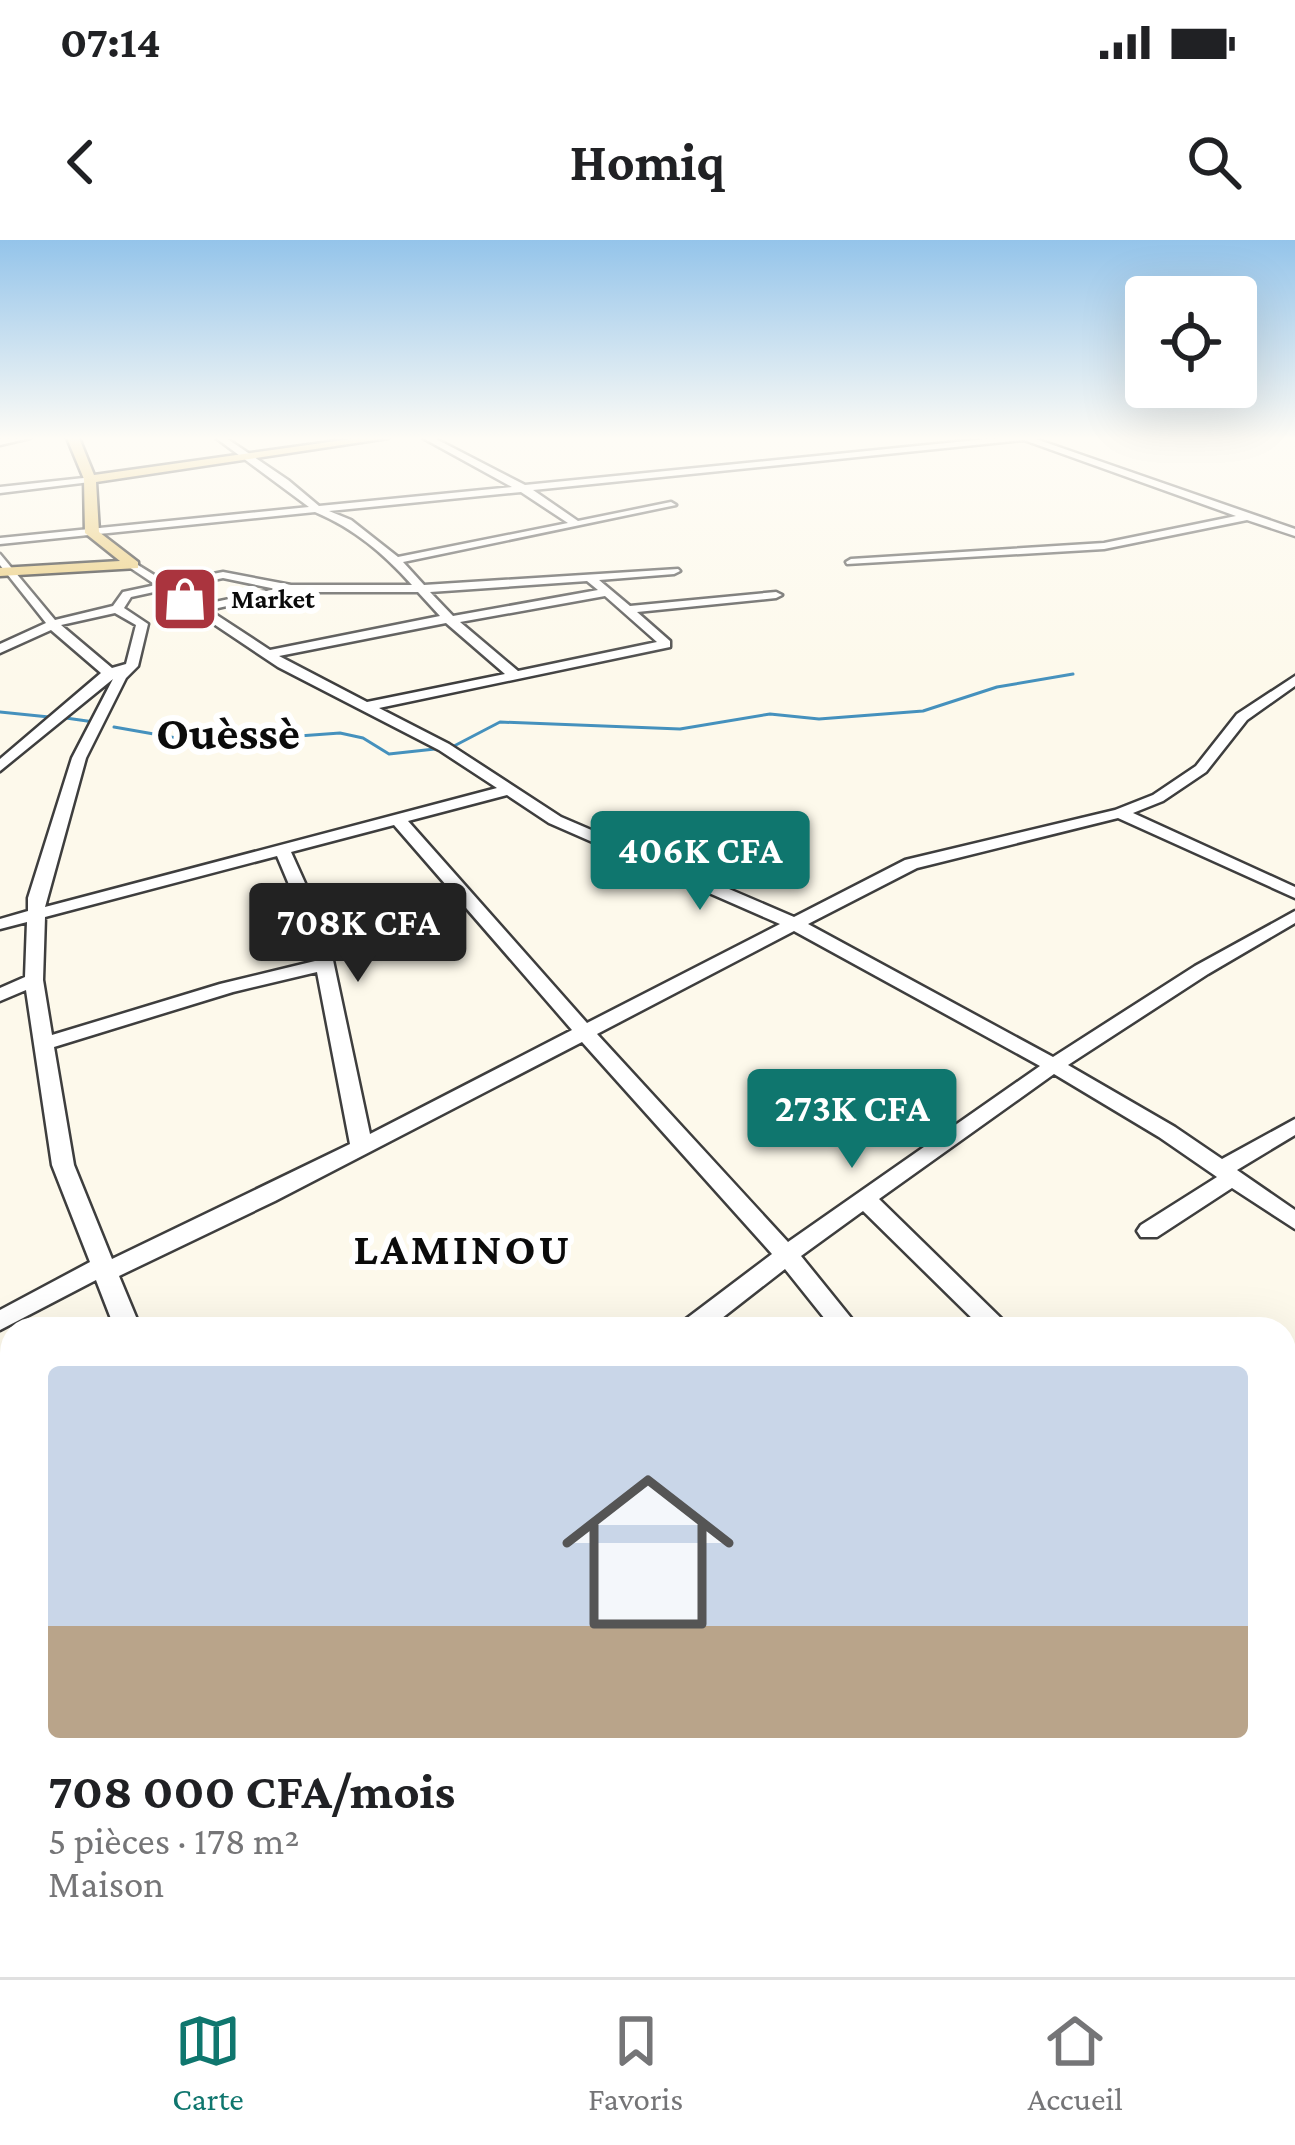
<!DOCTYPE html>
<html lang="fr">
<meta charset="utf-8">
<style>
body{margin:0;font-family:"Crimson Pro",serif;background:#f2f2f2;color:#202124;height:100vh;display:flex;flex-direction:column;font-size:45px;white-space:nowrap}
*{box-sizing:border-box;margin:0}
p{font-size:39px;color:#757577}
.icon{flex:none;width:66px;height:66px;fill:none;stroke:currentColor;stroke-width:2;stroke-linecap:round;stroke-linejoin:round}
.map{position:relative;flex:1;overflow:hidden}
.side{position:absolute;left:0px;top:1077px;width:1296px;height:660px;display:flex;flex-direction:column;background:#fff;border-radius:36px 36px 0 0;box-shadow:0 12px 48px #0002}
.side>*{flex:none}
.controls{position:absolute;left:1125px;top:36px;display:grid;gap:24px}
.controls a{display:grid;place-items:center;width:132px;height:132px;border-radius:12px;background:#fff;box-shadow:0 12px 48px #0002;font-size:60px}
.price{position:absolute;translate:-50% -102px;padding:0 27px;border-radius:12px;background:#0f766e;color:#fff;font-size:39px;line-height:78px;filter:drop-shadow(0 3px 6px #0008)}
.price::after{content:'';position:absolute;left:50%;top:72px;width:36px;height:27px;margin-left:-18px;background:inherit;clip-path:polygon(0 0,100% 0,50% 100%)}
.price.active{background:#222;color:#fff}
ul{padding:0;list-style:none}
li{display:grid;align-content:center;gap:24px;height:636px;padding:0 48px}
li span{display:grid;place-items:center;height:372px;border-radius:12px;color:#555}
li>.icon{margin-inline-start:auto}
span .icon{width:216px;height:216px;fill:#fffc;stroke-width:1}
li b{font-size:51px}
.status{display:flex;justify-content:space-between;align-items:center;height:84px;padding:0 60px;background:#fff;direction:ltr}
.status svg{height:33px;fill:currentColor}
header{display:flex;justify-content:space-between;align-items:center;height:156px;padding:0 48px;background:#fff;font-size:54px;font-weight:700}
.tab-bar{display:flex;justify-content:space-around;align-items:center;height:168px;border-top:3px solid #e0e0e0;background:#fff;font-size:33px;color:#757577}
.tab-bar a{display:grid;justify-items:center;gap:6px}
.tab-bar .active{color:#0f766e}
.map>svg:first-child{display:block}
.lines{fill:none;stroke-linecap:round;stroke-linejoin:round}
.stream{stroke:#4591bd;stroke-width:3}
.minor-casing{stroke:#3e3e3e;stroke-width:5}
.major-casing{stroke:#1c1c1c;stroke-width:5}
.minor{fill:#fff;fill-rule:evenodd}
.major{fill:#e8c770;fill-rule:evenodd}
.labels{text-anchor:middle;stroke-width:12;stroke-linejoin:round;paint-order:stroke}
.far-poi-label{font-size:27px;font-weight:bold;fill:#0b0b0b;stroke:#fff;text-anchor:start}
.district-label{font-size:45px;font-weight:bold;letter-spacing:3px;fill:#0b0b0b;stroke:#fff}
.far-town-label{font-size:48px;font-weight:bold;fill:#0b0b0b;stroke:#fff}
</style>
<div class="status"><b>07:14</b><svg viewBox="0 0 49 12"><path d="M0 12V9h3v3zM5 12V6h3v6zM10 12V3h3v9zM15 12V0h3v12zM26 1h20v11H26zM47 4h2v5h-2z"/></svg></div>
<header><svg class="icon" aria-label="back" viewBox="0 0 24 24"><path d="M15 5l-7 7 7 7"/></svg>Homiq<svg class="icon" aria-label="search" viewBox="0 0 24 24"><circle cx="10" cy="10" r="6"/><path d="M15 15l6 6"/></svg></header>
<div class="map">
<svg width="1295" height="1737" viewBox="0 0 1295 1737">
<rect width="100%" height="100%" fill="#fdf9eb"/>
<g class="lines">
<path class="stream" d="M0 472 49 477
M66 478 94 482
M114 487 205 503 340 493 363 498 389 514 435 509
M454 506 500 482 680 489 770 474 819 479 923 471 997 447 1073 434"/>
<g class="minor-casing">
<path id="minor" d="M30 198 0 205V199Z
M216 198H226L288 240 319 266 512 247 423 198H434L525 245 997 198H1033L1295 289V296L1247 280 1104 309 847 324 846 322 851 319 1104 303 1236 276 1024 200 533 250 578 281 671 262 676 265 403 322 424 345 678 329 680 331 674 334 599 340 630 366 776 352 782 355 776 358 637 372 670 401V407L379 468 449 504 561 577 794 677 905 620 1115 570 1153 555 1196 526 1237 474 1295 436V446L1247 480 1206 532 1163 561 1133 573 1295 647V658L1118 578 917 628 808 684 1053 817 1195 726 1295 671V683L1208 734 1068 825 1175 887 1222 919 1295 879V895L1237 930 1295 970V989L1232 948 1157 997H1141L1137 991 1141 985 1217 937 1159 897 1054 834 879 959 1012 1089H983L863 971 801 1016 860 1089H833L785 1029 708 1089H678L682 1082 772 1014 582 802 275 961 119 1036 141 1089H115L96 1040 0 1090V1070L90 1022 52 925 26 750 0 761V748L25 737 27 682 0 689V679L28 671V658L72 518 113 439 0 531V519L101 433 51 390 0 413V404L46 383 0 325V314L55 380 113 366 123 352 156 345 129 327 127 325 133 322 167 343 223 332 291 345H412C383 313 355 289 315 272L0 304V298L309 267ZM521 252 568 283 398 317 351 280 329 271ZM223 338 276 349 201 365 175 348ZM587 341 598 350 453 376 430 352ZM163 350 278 427 439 510 497 548 45 667 86 518 126 438 138 426 148 384 124 368 131 357ZM289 352H418L440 376 270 410 209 370ZM605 356 657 402 518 431 460 382ZM115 373 136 385 126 424 112 428 61 385ZM446 383 505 434 367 462 279 416ZM507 555 549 583 780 684 587 783 408 581ZM394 585 572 790 370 894 327 692 291 612ZM277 616 309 692 315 721 220 744 52 795 43 740 45 677ZM794 691 1040 826 788 1002 597 794ZM317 732 350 904 112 1019 74 925 54 807 233 752Z
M93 237 90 242 0 253V247Z
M1284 1209 1295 1212V1234L1284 1231Z
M12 1254V1278L0 1280V1256Z
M1295 1474V1513L1284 1518V1479Z
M12 1532V1568L0 1573V1537Z
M327 1725H363L368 1737H332Z
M928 1725H971L976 1737H933Z
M1067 1725H1111L1106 1737H1062Z"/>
</g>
<g class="major-casing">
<path id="major" d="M67 198H79L94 235 358 198H388L96 242 99 292 138 322V328L0 336V328L120 321 85 293 84 239Z"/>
</g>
<use href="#minor" class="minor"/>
<use href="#major" class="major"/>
</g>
<linearGradient id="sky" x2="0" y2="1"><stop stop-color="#94c4ea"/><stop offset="0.45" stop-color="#fefcf6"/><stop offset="1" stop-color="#fefcf6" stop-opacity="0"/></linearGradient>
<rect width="1295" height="441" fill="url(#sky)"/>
<defs>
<g id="shop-square" transform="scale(3.45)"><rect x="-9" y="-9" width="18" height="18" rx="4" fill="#aa343e" stroke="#fff"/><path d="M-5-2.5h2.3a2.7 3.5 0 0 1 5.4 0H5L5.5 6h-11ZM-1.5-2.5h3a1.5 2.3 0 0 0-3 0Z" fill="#fff"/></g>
</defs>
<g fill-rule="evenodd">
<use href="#shop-square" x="185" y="359"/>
</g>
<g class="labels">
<g class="far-poi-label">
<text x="231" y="368">Market</text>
</g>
<g class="district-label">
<text x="463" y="1024">LAMINOU</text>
</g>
<g class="far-town-label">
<text x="228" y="509">Ouèssè</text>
</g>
</g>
</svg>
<div class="controls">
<a><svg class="icon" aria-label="locate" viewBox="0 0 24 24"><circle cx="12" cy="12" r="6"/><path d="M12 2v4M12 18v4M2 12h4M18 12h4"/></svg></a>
</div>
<b class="price" style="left:700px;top:673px">406K CFA</b>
<b class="price active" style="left:358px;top:745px">708K CFA</b>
<b class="price" style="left:852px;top:931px">273K CFA</b>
<section class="side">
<ul>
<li><span style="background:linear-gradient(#c9d6e8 70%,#b9a48a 0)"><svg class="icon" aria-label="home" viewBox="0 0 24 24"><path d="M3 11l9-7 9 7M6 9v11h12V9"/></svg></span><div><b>708 000 CFA/mois</b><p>5 pièces · 178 m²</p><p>Maison</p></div></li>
</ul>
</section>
</div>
<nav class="tab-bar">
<a class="active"><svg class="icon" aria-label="map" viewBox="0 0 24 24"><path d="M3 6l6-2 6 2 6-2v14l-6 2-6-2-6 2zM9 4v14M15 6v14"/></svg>Carte</a>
<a><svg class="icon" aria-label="saved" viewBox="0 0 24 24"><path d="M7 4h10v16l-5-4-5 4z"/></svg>Favoris</a>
<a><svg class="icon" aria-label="home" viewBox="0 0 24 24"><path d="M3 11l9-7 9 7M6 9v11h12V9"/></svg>Accueil</a>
</nav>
